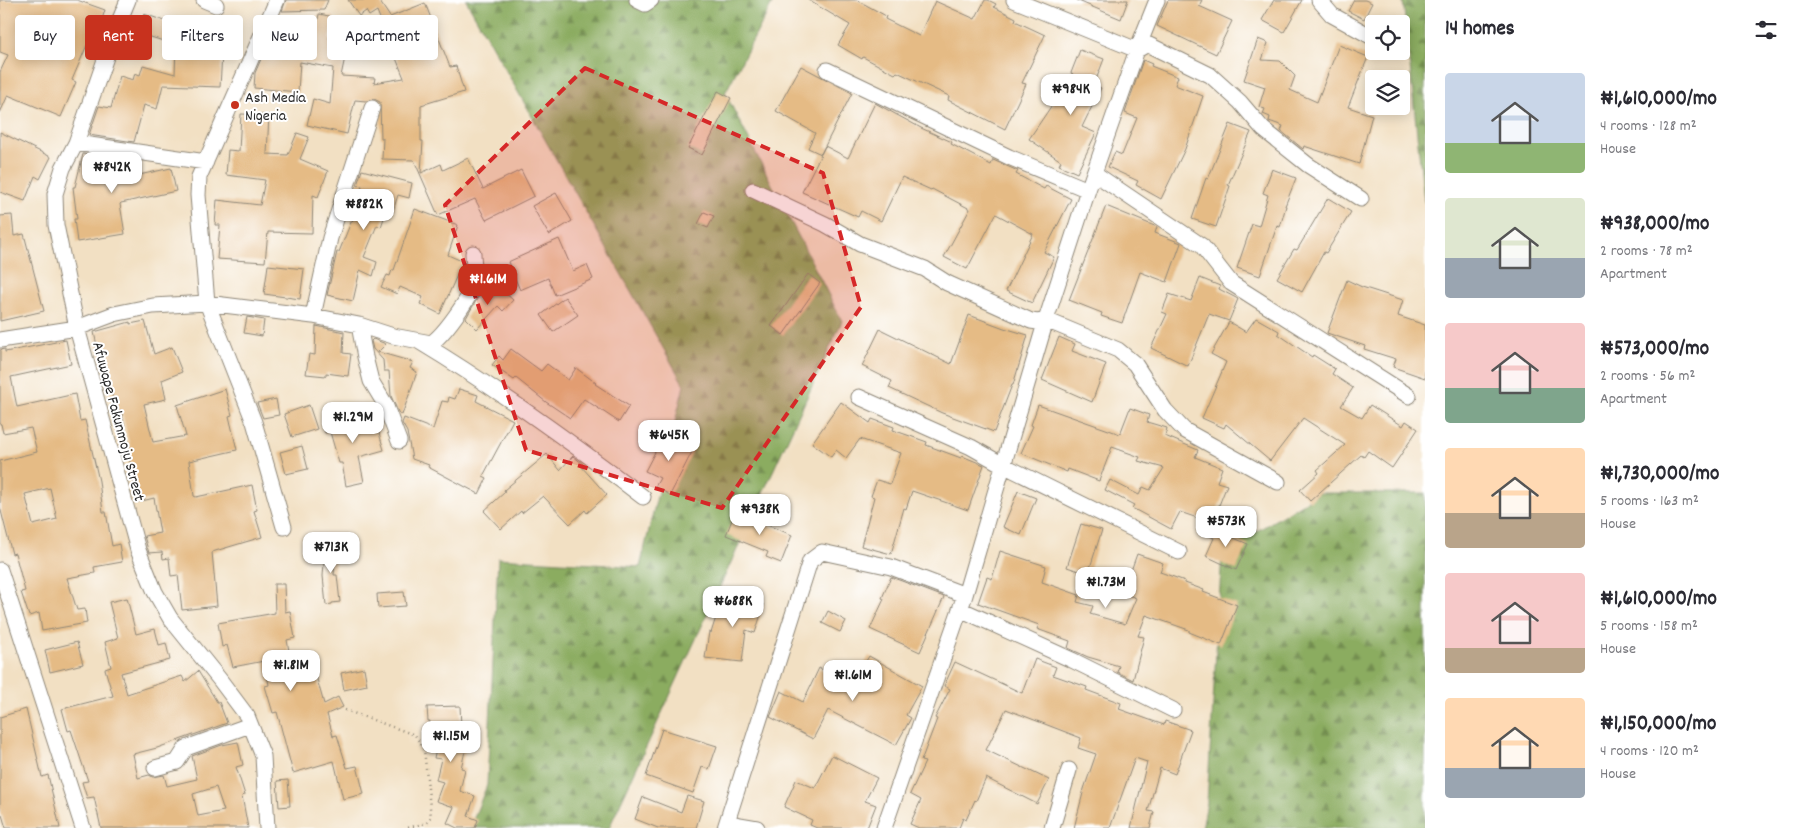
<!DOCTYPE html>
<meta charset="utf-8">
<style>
body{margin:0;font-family:Dekko,sans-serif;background:#f7f7f7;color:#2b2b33;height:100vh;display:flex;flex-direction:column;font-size:19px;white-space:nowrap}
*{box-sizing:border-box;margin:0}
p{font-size:16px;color:#7c7c81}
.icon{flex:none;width:28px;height:28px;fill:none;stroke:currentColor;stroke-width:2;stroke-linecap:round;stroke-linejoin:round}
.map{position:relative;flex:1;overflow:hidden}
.details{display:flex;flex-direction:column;background:#fff;width:375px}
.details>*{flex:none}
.banner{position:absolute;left:15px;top:15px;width:475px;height:45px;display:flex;gap:10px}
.tools{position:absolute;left:1365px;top:15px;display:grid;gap:10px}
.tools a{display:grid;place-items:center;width:45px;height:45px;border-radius:5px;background:#fff;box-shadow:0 2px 12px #0003;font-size:25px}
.price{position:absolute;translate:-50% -42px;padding:0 11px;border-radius:10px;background:#fff;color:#222;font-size:16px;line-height:32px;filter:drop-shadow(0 1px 2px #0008)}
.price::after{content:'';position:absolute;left:50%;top:30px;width:15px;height:11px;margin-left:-8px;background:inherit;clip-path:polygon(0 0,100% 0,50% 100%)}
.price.active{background:#c8321e;color:#fff}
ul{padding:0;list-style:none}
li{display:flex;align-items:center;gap:15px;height:125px;padding:0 20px}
li span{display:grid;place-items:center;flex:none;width:140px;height:100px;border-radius:5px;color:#555}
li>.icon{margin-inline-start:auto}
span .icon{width:60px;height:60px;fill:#fffc;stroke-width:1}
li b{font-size:21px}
h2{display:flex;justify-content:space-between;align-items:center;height:60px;padding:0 20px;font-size:21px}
.tag{padding:0 18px;border-radius:5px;background:#fff;box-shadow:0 2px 12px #0003;font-size:18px;line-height:45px}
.tag.active{background:#c8321e;color:#fff}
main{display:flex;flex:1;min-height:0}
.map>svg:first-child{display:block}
.forest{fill:url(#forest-firs);stroke:#5b6c46}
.building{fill:#e5bb85;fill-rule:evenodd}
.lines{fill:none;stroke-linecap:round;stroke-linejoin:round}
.minor-casing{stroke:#8e8677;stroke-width:17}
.path{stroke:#8e8677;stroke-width:2.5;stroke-dasharray:1 4;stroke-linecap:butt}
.minor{stroke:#fff;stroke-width:15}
.marked{fill:#d62828;fill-opacity:0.2;stroke:#d62828;stroke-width:4;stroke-dasharray:10 6;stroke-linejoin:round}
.poi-dot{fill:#c8321e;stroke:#fff;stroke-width:2}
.labels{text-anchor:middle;stroke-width:4;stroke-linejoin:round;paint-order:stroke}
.poi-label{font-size:16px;fill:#2b2b2b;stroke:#fff;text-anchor:start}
.street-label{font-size:16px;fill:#2b2b2b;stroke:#fff}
</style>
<main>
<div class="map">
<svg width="1425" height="828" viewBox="0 0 1425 828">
<defs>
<pattern id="forest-firs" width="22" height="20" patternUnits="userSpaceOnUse" patternTransform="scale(1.25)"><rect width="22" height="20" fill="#8bac60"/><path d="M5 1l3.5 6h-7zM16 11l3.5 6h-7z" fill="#728c4f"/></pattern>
</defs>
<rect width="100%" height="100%" fill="#fff"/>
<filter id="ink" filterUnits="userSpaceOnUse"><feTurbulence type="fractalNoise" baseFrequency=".02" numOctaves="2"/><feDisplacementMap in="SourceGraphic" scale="10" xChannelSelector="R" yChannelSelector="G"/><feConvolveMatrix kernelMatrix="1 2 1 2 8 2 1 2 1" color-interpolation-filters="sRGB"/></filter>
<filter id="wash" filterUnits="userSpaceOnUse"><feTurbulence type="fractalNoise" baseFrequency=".0096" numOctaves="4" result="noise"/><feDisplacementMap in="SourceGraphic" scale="20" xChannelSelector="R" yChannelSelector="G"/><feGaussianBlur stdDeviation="1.12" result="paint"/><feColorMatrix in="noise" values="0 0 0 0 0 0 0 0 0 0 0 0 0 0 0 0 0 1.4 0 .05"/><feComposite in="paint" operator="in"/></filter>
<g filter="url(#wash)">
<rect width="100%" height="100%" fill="#f2e0c3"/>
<path class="forest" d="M466 0H774L725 93 842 321 609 828H470L487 785 498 558 640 567 684 385Z
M1403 0H1425V203L1424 201Z
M1320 493H1425V828H1202L1207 803 1222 552Z"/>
<g id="blocks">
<path class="building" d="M0 0H77L105 10 93 47 87 45 72 80 76 82 61 117 8 95 0 113V72L8 55 0 52Z
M286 0H328L324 10 282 11Z
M348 0H383L380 2 390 17 425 3 450 67 456 66 464 92 421 105V141H423L421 173 441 164 443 170 468 158 483 189 521 170 534 196 486 220 475 199 438 215 414 160 382 159 383 138H381L380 102 374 99 366 101 355 100 347 134 307 125 313 99 330 104 333 68 300 62 298 92 254 88 255 73 265 50 283 53 286 32 315 34 319 14 334 17 329 39 348 43 341 76 375 78 374 83 404 78 377 11 369 16 366 11 359 16Z
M808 0H857L886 16 885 19 919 36 935 1 975 19 985 0H988L996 4 994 7 1016 18 1015 21 1045 35 1022 83 1026 84 1005 129 948 100 949 96 897 72 895 74 863 57 862 59 838 45 850 25Z
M1076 0H1128L1121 19Z
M1168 0H1202L1199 6 1232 21 1216 54 1157 26Z
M1274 0H1302L1284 32 1262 20Z
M1354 0H1365L1372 3 1364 19 1348 11Z
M144 14 192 30 193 27 236 37 232 56 222 54 220 87 163 85 157 109 144 105 134 142 89 135 99 106 111 108 120 76 133 80 135 73 140 75 143 65 175 74 176 45 138 33Z
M1258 39 1268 43 1262 60 1280 61 1295 76 1290 90 1317 102 1339 45 1368 57 1348 107 1372 115 1359 164 1304 146 1303 149 1281 131 1283 126 1269 121 1270 117 1263 114 1265 109 1259 107 1265 87 1244 80Z
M1080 50 1104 59 1094 85 1101 88 1082 127 1096 133 1077 173 1059 165 1061 161 1029 139 1056 99 1061 102 1073 74 1071 73Z
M1143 60 1152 64 1151 66 1178 77 1175 85 1203 96 1185 149 1161 199 1136 185 1138 181 1108 167 1115 152 1122 155 1137 118 1125 113Z
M801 66 852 93 825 146 848 158 875 103 921 128 952 142 951 144 991 165 993 160 1018 171 1016 174 1044 189 1046 186 1071 199 1044 252 1054 257 1032 303 1006 291 1033 234 996 214 967 269 944 257 970 209 932 189 931 190 902 177 881 221 861 211 858 217 802 192 825 146 821 154 808 148 815 133 776 111Z
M718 91 731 98 702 155 688 148Z
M241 114 269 115 267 154 288 155 297 133 309 137 300 159 328 171 318 197 313 195 312 233 268 232 265 262 217 259 220 225H215L217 200 260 205 265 180 226 175 228 150 239 151Z
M1230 124 1251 132 1228 185 1230 186 1216 227 1192 219 1206 178 1208 179Z
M0 132 51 157 40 179 35 176 25 201 0 192Z
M83 154 138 162 130 177 171 168 176 191 121 203 120 204 125 234 77 242 74 219H77L73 187H75Z
M1272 169 1296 178 1285 206H1286L1280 227 1277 226 1260 276 1237 268 1252 224 1259 226 1268 195 1263 193Z
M362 170 412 183 409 198 398 195 392 214 386 212 381 227 377 225 364 257 377 262 373 276 360 270 353 301 327 295 337 252H339L351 222H352L362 186 357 185Z
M556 193 572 221 549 235 532 206Z
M1328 198 1351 212 1326 253 1324 252 1302 292 1277 278 1294 249 1297 250Z
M1106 206 1157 227 1155 233 1181 243 1167 282 1140 272 1122 323 1101 316 1102 313 1069 300Z
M415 209 458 225 448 255 464 262 465 270 462 277 457 275 440 314 420 304 423 297 400 287 397 294 381 287 387 275 390 276 392 270H394Z
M704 212 714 216 708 228 698 224Z
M12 215 14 236 24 234 44 311 0 321V216Z
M559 239 573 271 587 265 593 279 555 295 548 278 520 290 508 262Z
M268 265 304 269 300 299 264 294Z
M808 274 820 283 783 335 771 326Z
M1200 278 1220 286 1219 289 1238 299 1229 321 1209 314 1188 366 1151 348 1167 314 1162 312 1169 294 1191 301Z
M1347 280 1362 287 1403 300 1398 316 1425 325V378L1393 367 1396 359 1364 349 1365 346 1327 333Z
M495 284 513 300 503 311 498 306 477 329 466 318 480 294 483 297Z
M565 297 578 315 553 332 541 315Z
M969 315 1004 328 1028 335 1013 385H1012L994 432 942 413 889 388 892 381 862 366 880 329 951 364Z
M247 317 264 320 262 336 244 333Z
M1256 318 1279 331 1278 334 1312 357 1313 355 1335 369 1332 374 1353 388 1341 406 1362 418 1370 405 1403 426 1406 421 1418 429 1392 468 1368 451 1364 457 1361 455 1310 501 1300 490 1319 473 1317 470 1345 445 1303 418 1270 461 1226 424 1224 428 1202 418 1226 362 1211 354 1229 322 1246 332Z
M145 321 154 354 172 347 182 372 162 380 166 399 144 404 153 442 186 436 177 405 225 389 232 415 229 416 237 450 189 461 194 496 196 497 252 485 257 510 254 511 262 537 212 552 217 606 182 610 178 575 171 576 169 558 163 559 162 552 149 553 144 536 160 533 154 498 138 502 127 448 130 447 121 410 116 411 109 383H105L94 332 130 322V324Z
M316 326 344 332 343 353 351 354 348 376 326 373V376L306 374 309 354 315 355Z
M1059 337 1075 344 1072 351 1106 364 1092 402 1042 380Z
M373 339 386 344 378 352 413 362 410 368 417 372 402 415 399 414 391 396 389 371H384L383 360 373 349 371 341Z
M66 340 71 364 11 377 17 407 75 394 80 421 85 420 99 481 103 512H106L112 546 119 544 122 562 94 567 95 573 67 578 77 610 85 609 87 623 42 631 39 613 29 616 21 592 25 591 15 553 12 554 0 507V461L37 452 31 428 3 433 1 424H0V350L5 349V352ZM50 488 57 519 33 525 25 494Z
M511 349 541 371 547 364 568 380 576 368 596 383 595 384 629 406 619 422 584 399 570 418 546 402 516 378 514 380 492 365 499 356 503 360Z
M459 389 478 395 476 401 513 420 483 476 487 478 479 494 428 467 429 465 412 459 407 432 402 423 404 418 433 429 442 401 448 402 449 397 455 399Z
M276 399 279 415 263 418 257 403Z
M841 402 870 423 872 419 894 427 893 430 927 442 926 445 961 458 962 456 984 465 968 510 912 491 906 509 904 508 891 554 861 546 874 497 871 496 877 480 890 484 901 453 860 439 846 458 836 450 831 457 812 443Z
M309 405 317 429 292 437 284 414Z
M1038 405 1120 434 1130 408 1149 415 1147 422 1167 428 1165 436 1198 450 1195 457 1222 468 1217 482 1227 485 1212 523 1180 512 1171 529 1132 508 1134 505 1105 490 1110 480 1139 495 1143 487 1150 490 1164 468 1138 461 1140 457 1112 447 1099 481 1068 469 1067 472 1021 453 1033 426 1031 425Z
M356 413 360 428 376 423 384 450 359 457 364 482 346 486 342 463H339L330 432 325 433 322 421Z
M665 433 694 448 670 495 655 487 660 478 645 471Z
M302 446 308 469 286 474 280 452Z
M547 454 560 470 573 456 583 464 581 466 607 495 587 513 585 510 570 524 543 496 522 513 521 511 501 529 484 511 505 492 504 490Z
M1018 491 1036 498 1021 535 1003 527Z
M735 512 792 535 781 563 766 557 768 552 726 535Z
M1213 523 1224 529 1222 533 1248 544 1236 570 1206 556 1214 538 1207 535Z
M1081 524 1102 530 1088 574 1067 567Z
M326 538 336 539 334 575H337L340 602 332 603V604L326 605 323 576Z
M1000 551 1046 566 1042 582 1079 595 1077 602 1093 606 1090 614 1125 624 1136 598 1123 593 1137 554 1163 563 1160 572 1185 581V583L1204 590 1203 592 1237 605 1221 645 1189 632V630L1146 615 1138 636 1144 637 1133 680 1117 672 1119 666 1088 657 1068 648 1070 641 1037 629 1039 625 978 603 987 577 992 579Z
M891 577 944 597 920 652 870 629 884 599 882 598Z
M274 584H284L285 612 290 611 295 638 287 640 294 678 315 672 324 704 338 697 343 707 327 714 333 736 337 735 347 768 357 766 364 794 343 799 334 761 293 773 277 712 273 713 265 686 269 685 264 661 233 667 227 645 222 647 218 623 275 613Z
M404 592 406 606 378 608 377 594Z
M724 592 764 605 755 633 746 630 742 662 705 658 709 632 711 633Z
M127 598 136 634 155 629 159 645 166 643 170 660 121 673 127 694 182 676 185 682 198 671 217 702H219L227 723 157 748 133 754 138 778 149 775 153 777 164 775 167 786 197 779 192 756 222 745 238 742 243 765 236 767 245 795 242 796 248 828H101L94 797 87 798 82 782 88 781 71 730 68 731 62 709 113 696 105 669 111 667 105 642 118 638 109 602ZM216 787 224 811 198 816 193 794Z
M828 611 846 621 840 632 822 623Z
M77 642 83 664 50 672 45 650Z
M869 656 922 686 906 715 911 718 896 745 828 710 813 739 770 717 781 691 803 702 819 668 853 684Z
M1035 659 1056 667 1053 675 1087 687 1086 690 1121 703 1119 709 1164 725 1165 721 1191 730 1175 774 1160 768 1148 811 1154 812 1150 828H1131L1147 762 1135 758 1110 828H1074L1084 789 1096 754 1078 748 1081 738 1006 709 986 750 1049 780 1037 804 986 778 976 801 975 800 966 820 963 818 959 828H919L910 824 921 800 910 794 925 762 921 761 937 719 935 718 950 689 944 686 955 662 1022 693Z
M364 668 367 685 344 690 341 673Z
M460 706 461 727H464L461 746 466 747 461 768 465 769 460 791 475 796 468 816 478 820 475 828H457L447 823 454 807 436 801 443 782 436 780 441 759 434 758 438 739 428 737 430 721H428L427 707Z
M26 709 42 777 48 775 60 828H6L2 815 0 816V717Z
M662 729 717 746 709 769 702 767 693 793 646 776Z
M832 755 877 778 865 801 876 805 867 828H817L810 825 812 820 784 807 796 780 815 788Z
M288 780 290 806 279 807 277 781Z
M687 796 704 801 696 828H658L635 819 643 797 681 812Z"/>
</g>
</g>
<g filter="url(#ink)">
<use href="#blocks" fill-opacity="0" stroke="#8e8677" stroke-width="1"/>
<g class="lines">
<g class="minor-casing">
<path id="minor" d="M128 0 114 34 76 143 63 168 55 194 56 225 77 328 138 550 155 592 170 618 220 680 247 716 263 756 267 828
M204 0 216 5
M277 0 199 177 198 195 207 303 254 422 284 527
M637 0 645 4 651 0
M1014 0 1137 50 1144 46 1149 45 1210 75 1240 102 1263 129 1308 165 1361 199
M1319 0 1332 15 1374 38
M827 70 1009 157 1088 190
M76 143 206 162
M1094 173 1202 246 1231 283 1409 396
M753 190 825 224 860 244 925 269 947 283 1031 321 1038 322 1046 320 1118 350 1135 364 1165 410 1184 430 1278 482
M313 316 330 238 372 108
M359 325 365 357 371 381 385 404 399 441
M0 340 77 328 114 314 153 306 207 303 313 316 359 325 393 336 431 343C443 336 470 298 474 284 476 275 473 262 473 253
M420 342C498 389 571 442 643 497
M859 397 971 447 1003 465 1179 552
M0 570 83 828
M960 609 1072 660 1173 710
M155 768 177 762 186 748 250 725
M728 823 757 828
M725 828 810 561 822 552 891 567 965 595
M884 828 965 595 1046 320 1088 190 1137 50 1157 0
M1052 828 1069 770"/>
</g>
<path class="path" d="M345 710 415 735 424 749 431 817 427 823 407 828"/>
<use href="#minor" class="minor"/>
</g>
</g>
<path class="marked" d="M585 68 823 173 861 307 722 508 526 450 445 205Z"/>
<circle class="poi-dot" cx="235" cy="105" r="5"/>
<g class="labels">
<g class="poi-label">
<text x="245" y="102">Ash Media<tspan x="245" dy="18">Nigeria</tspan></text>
</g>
<g class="street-label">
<text transform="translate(120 421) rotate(75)" y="6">Afuwape Fakunmoju Street</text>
</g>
</g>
</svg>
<div class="tools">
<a><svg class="icon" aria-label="locate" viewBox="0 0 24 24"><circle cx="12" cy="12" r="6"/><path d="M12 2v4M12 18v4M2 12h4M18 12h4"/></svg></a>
<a><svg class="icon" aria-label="layers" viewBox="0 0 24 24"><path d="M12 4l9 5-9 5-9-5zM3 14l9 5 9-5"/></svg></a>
</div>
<b class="price" style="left:1071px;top:116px">₦984K</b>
<b class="price" style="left:112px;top:194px">₦842K</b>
<b class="price" style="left:364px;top:231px">₦882K</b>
<b class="price active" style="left:488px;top:306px">₦1.61M</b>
<b class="price" style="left:353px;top:444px">₦1.29M</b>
<b class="price" style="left:669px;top:462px">₦645K</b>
<b class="price" style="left:760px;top:536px">₦938K</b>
<b class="price" style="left:1226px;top:548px">₦573K</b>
<b class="price" style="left:331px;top:574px">₦713K</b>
<b class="price" style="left:1106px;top:609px">₦1.73M</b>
<b class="price" style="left:733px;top:628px">₦688K</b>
<b class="price" style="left:291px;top:692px">₦1.81M</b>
<b class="price" style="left:853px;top:702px">₦1.61M</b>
<b class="price" style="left:451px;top:763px">₦1.15M</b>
<div class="banner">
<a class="tag">Buy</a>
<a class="tag active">Rent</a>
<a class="tag">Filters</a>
<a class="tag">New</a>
<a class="tag">Apartment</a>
</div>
</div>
<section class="details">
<h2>14 homes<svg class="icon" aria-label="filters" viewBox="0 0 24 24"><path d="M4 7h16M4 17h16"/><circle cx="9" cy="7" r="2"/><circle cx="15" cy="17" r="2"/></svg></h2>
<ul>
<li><span style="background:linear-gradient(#c9d6e8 70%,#8fb573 0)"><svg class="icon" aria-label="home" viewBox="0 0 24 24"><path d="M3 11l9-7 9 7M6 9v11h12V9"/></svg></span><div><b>₦1,610,000/mo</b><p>4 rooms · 128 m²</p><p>House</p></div></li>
<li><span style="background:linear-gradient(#dfe7d0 60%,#9aa5b1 0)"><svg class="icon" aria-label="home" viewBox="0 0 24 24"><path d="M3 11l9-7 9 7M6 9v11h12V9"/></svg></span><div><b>₦938,000/mo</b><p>2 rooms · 78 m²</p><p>Apartment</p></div></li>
<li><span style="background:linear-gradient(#f6c9c9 65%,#7fa58c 0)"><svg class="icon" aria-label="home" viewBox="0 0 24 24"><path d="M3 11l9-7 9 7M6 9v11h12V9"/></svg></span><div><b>₦573,000/mo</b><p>2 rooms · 56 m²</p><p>Apartment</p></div></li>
<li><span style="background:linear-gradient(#ffd9b3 65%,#b9a48a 0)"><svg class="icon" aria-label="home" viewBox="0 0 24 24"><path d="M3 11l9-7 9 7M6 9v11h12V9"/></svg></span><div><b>₦1,730,000/mo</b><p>5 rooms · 163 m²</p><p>House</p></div></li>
<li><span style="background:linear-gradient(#f6c9c9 75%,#b9a48a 0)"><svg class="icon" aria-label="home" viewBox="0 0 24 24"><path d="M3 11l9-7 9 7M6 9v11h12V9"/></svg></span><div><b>₦1,610,000/mo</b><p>5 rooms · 158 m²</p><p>House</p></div></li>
<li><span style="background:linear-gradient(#ffd9b3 70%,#9aa5b1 0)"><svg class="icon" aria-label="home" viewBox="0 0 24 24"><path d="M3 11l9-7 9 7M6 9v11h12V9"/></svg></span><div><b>₦1,150,000/mo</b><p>4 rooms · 120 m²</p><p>House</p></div></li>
</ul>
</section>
</main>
